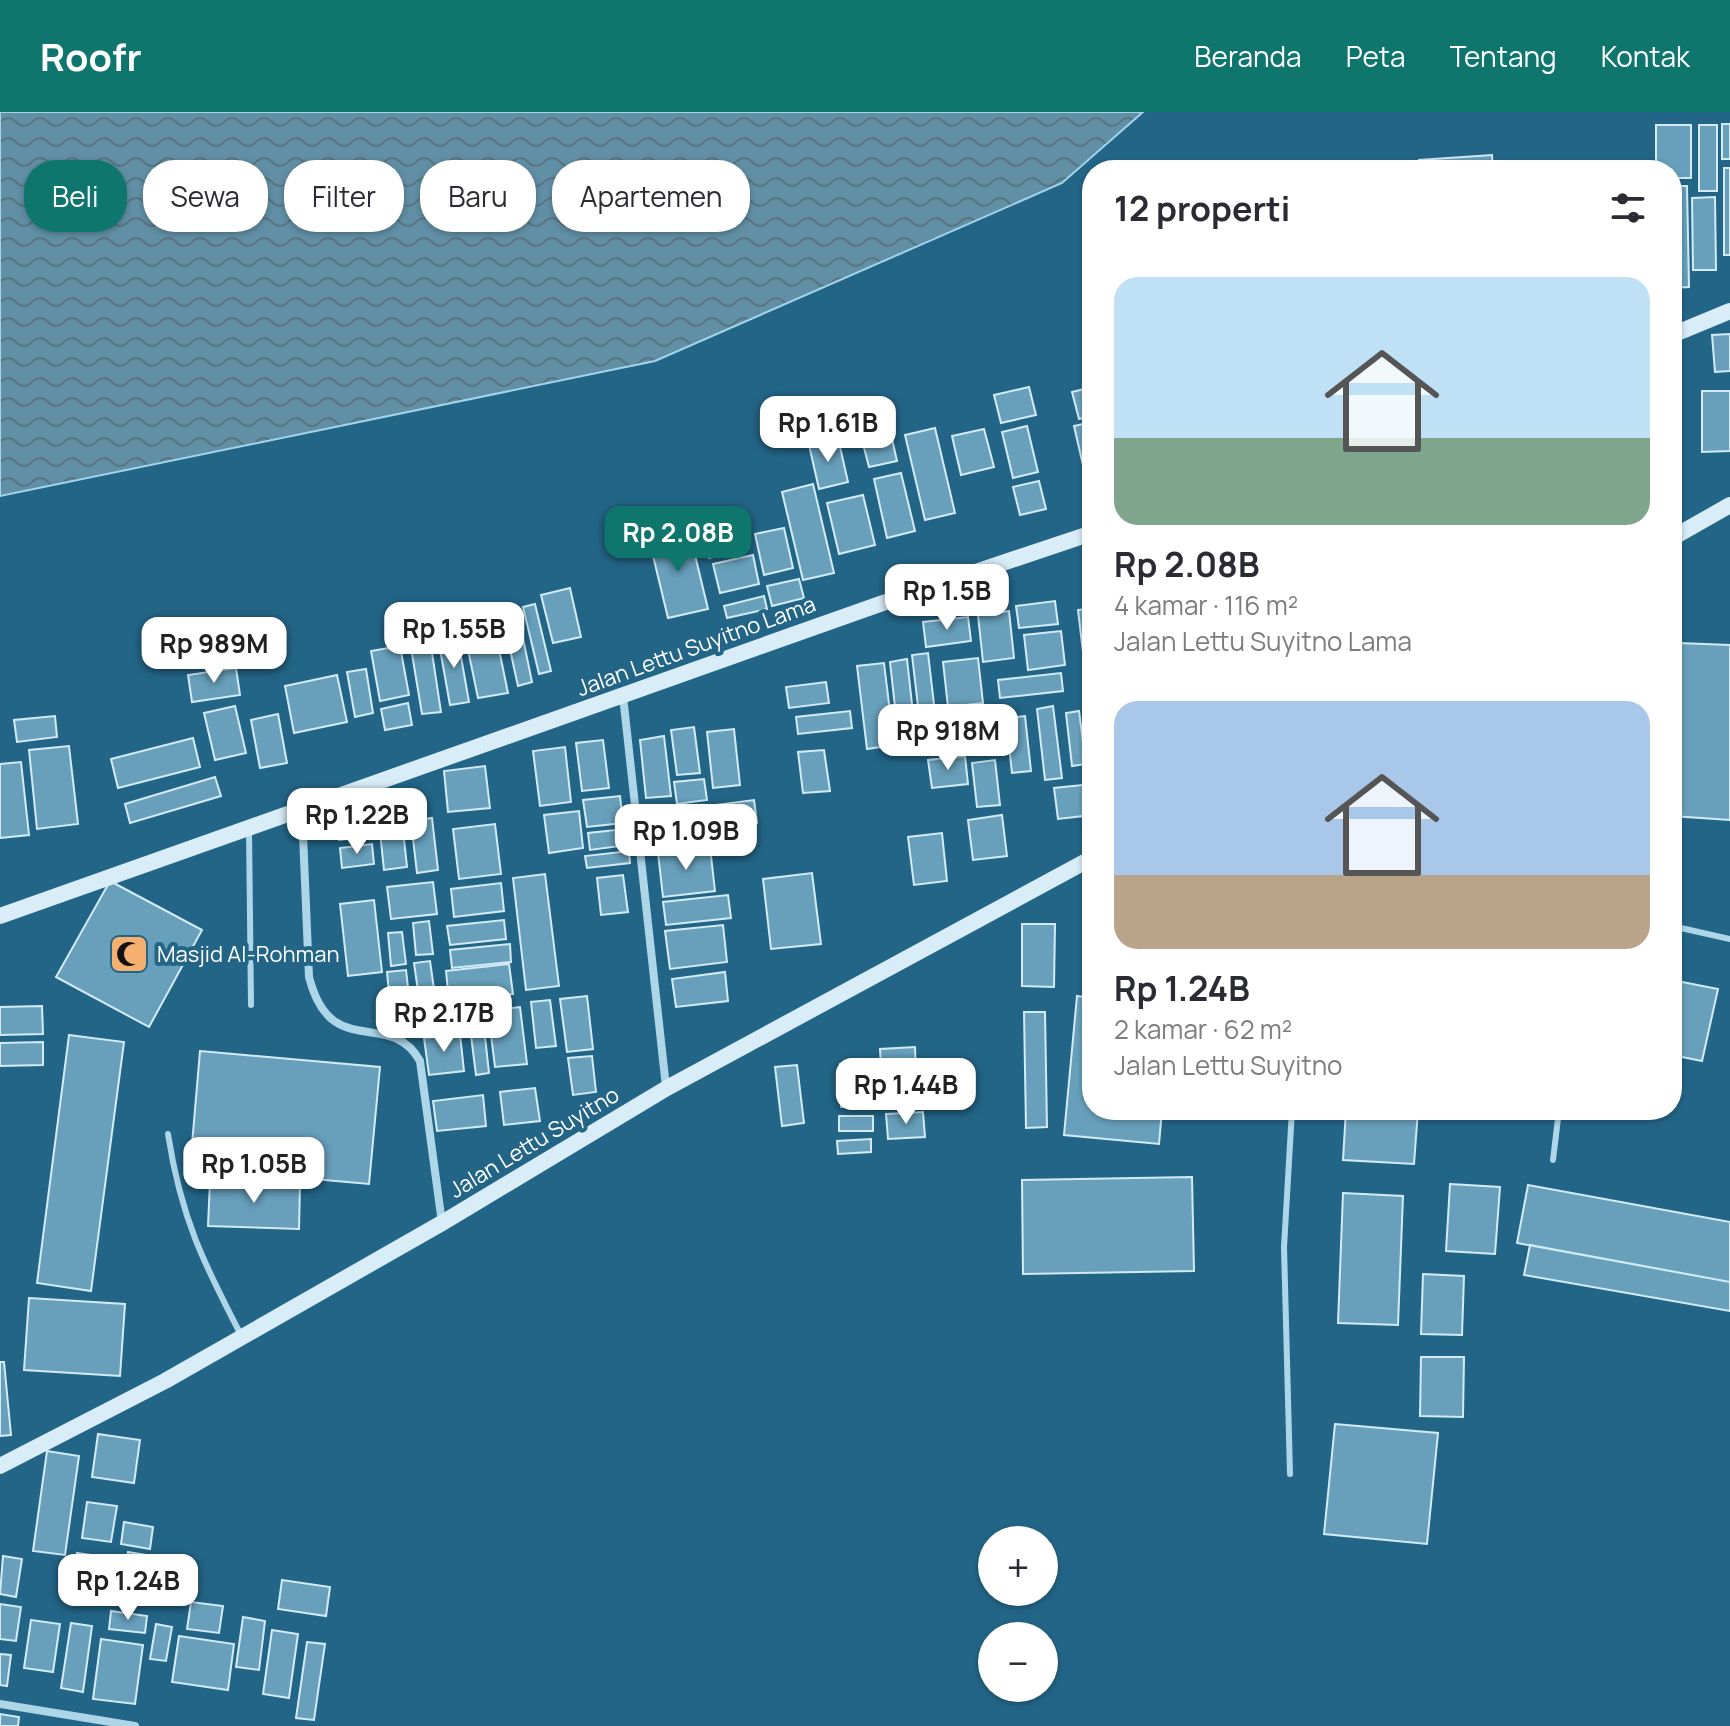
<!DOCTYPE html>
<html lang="id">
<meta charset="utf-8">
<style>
body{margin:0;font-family:Manrope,sans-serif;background:#f7f7f7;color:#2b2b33;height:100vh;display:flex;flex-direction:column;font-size:30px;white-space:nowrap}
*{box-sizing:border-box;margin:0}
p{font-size:26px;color:#7c7c81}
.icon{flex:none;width:44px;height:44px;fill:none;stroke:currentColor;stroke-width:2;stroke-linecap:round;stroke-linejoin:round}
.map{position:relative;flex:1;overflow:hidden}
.panel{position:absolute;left:1082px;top:48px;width:600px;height:960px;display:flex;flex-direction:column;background:#fff;border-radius:32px;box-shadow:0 2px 6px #0004}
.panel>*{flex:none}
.banner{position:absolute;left:24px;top:48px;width:760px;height:72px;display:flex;gap:16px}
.fabs{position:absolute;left:978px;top:1414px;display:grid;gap:16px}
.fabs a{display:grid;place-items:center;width:80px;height:80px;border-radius:50%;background:#fff;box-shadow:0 2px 6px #0004;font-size:40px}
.price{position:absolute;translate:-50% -68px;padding:0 18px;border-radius:16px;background:#fff;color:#222;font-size:26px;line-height:52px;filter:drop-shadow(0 2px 4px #0008)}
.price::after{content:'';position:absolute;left:50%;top:48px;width:24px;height:18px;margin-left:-12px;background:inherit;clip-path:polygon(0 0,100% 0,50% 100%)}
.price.on{background:#0f766e;color:#fff}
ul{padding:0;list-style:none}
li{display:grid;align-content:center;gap:16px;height:424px;padding:0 32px}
li span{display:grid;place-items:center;height:248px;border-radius:24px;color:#555}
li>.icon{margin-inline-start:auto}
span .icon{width:144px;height:144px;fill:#fffc;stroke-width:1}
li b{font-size:34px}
h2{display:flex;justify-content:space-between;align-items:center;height:96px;padding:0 32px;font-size:34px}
.chip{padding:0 28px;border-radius:32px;background:#fff;box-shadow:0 2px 6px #0004;font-size:28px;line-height:72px}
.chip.on{background:#0f766e;color:#fff}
header{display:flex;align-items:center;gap:48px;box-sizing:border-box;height:112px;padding:0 40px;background:#0f766e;color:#fff}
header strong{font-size:38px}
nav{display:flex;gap:44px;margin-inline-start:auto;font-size:28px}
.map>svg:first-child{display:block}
.water{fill:url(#water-waves);stroke:#a2d4ea;stroke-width:2}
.building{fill:#68a0bc;stroke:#d2ebf7;stroke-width:2}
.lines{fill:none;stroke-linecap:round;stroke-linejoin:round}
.lane{stroke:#aed6e9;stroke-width:6}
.street{stroke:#aed6e9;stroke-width:8}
.secondary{stroke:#d9edf8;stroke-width:16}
.labels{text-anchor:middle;stroke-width:8;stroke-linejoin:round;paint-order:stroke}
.street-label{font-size:22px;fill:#fff;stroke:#236587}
.poi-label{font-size:22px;fill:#fff;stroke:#236587;text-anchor:start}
</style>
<header>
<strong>Roofr</strong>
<nav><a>Beranda</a><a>Peta</a><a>Tentang</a><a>Kontak</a></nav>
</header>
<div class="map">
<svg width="1730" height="1614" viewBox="0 0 1730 1614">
<defs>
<pattern id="water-waves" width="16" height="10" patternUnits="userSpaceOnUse" patternTransform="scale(2)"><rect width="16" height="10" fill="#618fa5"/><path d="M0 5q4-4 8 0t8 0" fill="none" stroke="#597481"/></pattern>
</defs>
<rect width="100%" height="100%" fill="#236587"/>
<path class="water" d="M0 0H1143L1062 71 655 249 0 384Z"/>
<path class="building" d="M1722 12H1730V47H1722Z
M1656 13H1691V66H1672V58H1656Z
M1699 13H1717V79H1699Z
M1492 43 1493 58H1419V48Z
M1724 56H1730V143H1724Z
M1672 74H1687L1689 175 1672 176Z
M1715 85 1716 158H1693L1692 86Z
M1730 222V259L1715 260 1712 223Z
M1029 275 1036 303 1001 311 994 283Z
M1092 275V304L1079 307 1072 280Z
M1702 279H1730V339L1702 340Z
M1092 310V374L1088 375 1074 314Z
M1027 314 1038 360 1013 366 1002 320Z
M935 316 955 401 925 408 905 323Z
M984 317 994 355 961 363 952 324Z
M890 318 897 349 869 355 861 324Z
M838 326 848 370 819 377 809 333Z
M901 361 915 419 887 426 874 367Z
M1039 369 1046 397 1020 403 1013 375Z
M813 372 834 461 803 468 782 380Z
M863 383 875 433 839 442 827 391Z
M742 406 749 436 709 446 702 416Z
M784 416 793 456 764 463 755 422Z
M689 418 708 497 668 506 649 427Z
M753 443 759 472 720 481 713 452Z
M799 467 804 486 772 494 767 474Z
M570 476 581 525 553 531 541 483Z
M764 484 767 497 727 506 724 494Z
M1055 489 1058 512 1019 516 1016 494Z
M535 492 551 559 539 562 523 495Z
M1092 496V564L1086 565 1078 498Z
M1009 499 1014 546 983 550 978 503Z
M968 505 971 529 926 535 923 510Z
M520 512 532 570 518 574 505 515Z
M495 518 508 581 478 586 465 523Z
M1061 519 1065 553 1028 558 1024 523Z
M429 521 441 600 422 602 409 524Z
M457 522 469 590 450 593 438 526Z
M1679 531 1730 533V708L1672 704Z
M400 534 409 583 380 589 371 539Z
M928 541 935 601 919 603 912 543Z
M978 546 983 591 948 595 943 550Z
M907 547 914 610 897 613 890 550Z
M884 551 894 633 867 637 857 554Z
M236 556 240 583 192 590 188 563Z
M366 557 373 601 355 605 347 560Z
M1061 561 1063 579 1000 586 998 568Z
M337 563 347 610 294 621 285 574Z
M826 570 829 591 789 596 786 575Z
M408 591 412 613 385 618 381 597Z
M235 594 246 641 215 648 204 601Z
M1053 594 1062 666 1045 668 1037 597Z
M850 599 852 616 798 622 796 605Z
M1079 599 1086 652 1072 654 1066 601Z
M278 602 287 651 260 656 251 608Z
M55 604 57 625 17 630 14 608Z
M1025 604 1031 659 1012 661 1006 606Z
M979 609 982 635 929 641 926 615Z
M694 615 700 661 677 663 671 618Z
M734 617 740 673 713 676 707 620Z
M664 624 671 684 646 686 640 628Z
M193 626 200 655 118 676 111 647Z
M603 628 609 676 582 679 576 631Z
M69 634 78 712 37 717 29 638Z
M565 635 571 690 540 694 533 639Z
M824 638 830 679 803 681 798 640Z
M965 644 968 672 932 676 928 648Z
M995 648 1000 693 977 695 972 651Z
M21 650 29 723 0 726V652Z
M485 654 490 696 448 700 444 659Z
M215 665 221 684 130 711 125 692Z
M704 667 707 688 677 692 674 670Z
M1092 672V703L1058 707 1054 676Z
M620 684 623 711 587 715 583 688Z
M754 688 757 711 717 716 715 693Z
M371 697 374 724 339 728 336 701Z
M401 699 407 755 384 758 378 701Z
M579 699 583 736 549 741 544 703Z
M1002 703 1007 744 973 748 968 708Z
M432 706 438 758 417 761 411 709Z
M703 708 706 727 692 729 690 709Z
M684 711 687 734 656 738 654 715Z
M495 712 501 762 459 767 453 717Z
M625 717 628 733 590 738 588 721Z
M942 721 947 769 914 773 908 725Z
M372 732 374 752 342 756 340 736Z
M710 735 715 779 663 785 658 741Z
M629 739 630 751 587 756 585 744Z
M812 761 821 832 771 837 763 767Z
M545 762 559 874 526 878 513 766Z
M623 763 628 800 601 803 597 766Z
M110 769 202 818 149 915 56 865Z
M433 770 437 802 391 807 387 775Z
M501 771 504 799 454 805 451 777Z
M728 783 731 806 666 813 663 790Z
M374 788 382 860 348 864 340 792Z
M504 808 506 827 450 833 447 814Z
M429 809 433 842 416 843 413 811Z
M1022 812H1055L1054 875 1022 874Z
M723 813 727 850 670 857 665 819Z
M402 820 406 852 391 854 388 821Z
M510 832 511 850 452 856 450 838Z
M430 849 435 884 419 886 414 851Z
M509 852 513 882 449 889 446 859Z
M406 858 411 901 391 903 387 860Z
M725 860 728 889 676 895 672 867Z
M1672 868 1718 877 1702 949 1672 943Z
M587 884 593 937 567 940 560 887Z
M1077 884 1092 886V998H1162L1159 1032 1064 1023Z
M550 888 556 934 536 936 531 890Z
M42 894 43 922 0 923V895Z
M520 895 527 952 495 955 488 899Z
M1024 900H1045L1047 1015 1026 1016Z
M483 906 489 961 476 963 469 908Z
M460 922 464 959 429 963 424 926Z
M69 923 124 930 91 1179 37 1171Z
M43 930V953L0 954V931Z
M915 935 917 990 883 991 880 937Z
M200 939 380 955 369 1072 190 1056Z
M592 944 596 980 573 983 568 946Z
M840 952H869V995H841Z
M797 953 804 1011 782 1014 775 955Z
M535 976 540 1009 504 1013 500 980Z
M483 983 486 1014 437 1019 433 989Z
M1346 998H1418L1414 1052 1343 1048Z
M923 1000 925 1025 888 1027 886 1002Z
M839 1004H873V1019H839Z
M871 1027V1040L838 1042 837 1029Z
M1192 1065 1194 1159 1023 1162 1022 1068Z
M210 1069 300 1072 299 1117 208 1114Z
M1450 1072 1500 1075 1495 1142 1446 1139Z
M1528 1073 1730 1110V1170L1517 1131Z
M1343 1081 1403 1084 1398 1213 1338 1211Z
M1530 1133 1730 1170V1199L1524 1163Z
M1423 1162 1464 1164 1462 1223 1421 1222Z
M29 1186 125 1192 120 1264 24 1258Z
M1421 1245H1464L1463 1305 1420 1304Z
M0 1250H4L11 1323 0 1324Z
M1335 1312 1438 1321 1427 1432 1324 1422Z
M98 1322 140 1328 134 1371 92 1365Z
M47 1339 79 1344 65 1443 33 1439Z
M87 1390 117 1394 111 1430 82 1426Z
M124 1410 153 1415 150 1437 121 1432Z
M128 1440 153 1444 149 1469 124 1465Z
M77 1441 120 1447 114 1493 70 1486Z
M3 1444 22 1447 16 1485 0 1482Z
M282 1468 330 1475 326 1504 278 1497Z
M191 1490 223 1494 219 1521 187 1517Z
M0 1492 21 1495 16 1529 0 1527Z
M111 1499 147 1504 145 1521 109 1517Z
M243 1505 265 1509 259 1558 236 1555Z
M31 1508 60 1512 53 1560 24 1556Z
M71 1511 92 1514 83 1580 61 1576Z
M156 1512 172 1515 166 1549 150 1547Z
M272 1518 298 1522 289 1586 263 1582Z
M179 1524 234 1532 228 1578 172 1570Z
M101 1527 143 1533 135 1592 93 1587Z
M307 1530 325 1532 314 1608 296 1606Z
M0 1542 11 1543 7 1574 0 1573Z
M0 1602 19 1605 18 1614H0Z"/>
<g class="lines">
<path class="lane" d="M249 718 251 893
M1672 814 1730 827
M168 1022C181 1106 203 1150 242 1225
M1553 1048 1559 998
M1290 1362 1284 1135 1292 998"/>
<path class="street" d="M623 584 666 975
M302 699 309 865C331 951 390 895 420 949L442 1111
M0 1592 135 1614"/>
<path class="secondary" d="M1672 223 1730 199
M1672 426 1730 393
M0 804 880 492 1092 421
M0 1354 165 1269 442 1111 667 976 1092 746"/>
</g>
<defs>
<g id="mosque-square" transform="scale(2)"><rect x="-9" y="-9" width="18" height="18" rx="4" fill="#f5b070" stroke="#236587"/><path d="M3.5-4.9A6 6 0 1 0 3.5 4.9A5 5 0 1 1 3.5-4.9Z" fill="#111"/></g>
</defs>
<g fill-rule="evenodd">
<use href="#mosque-square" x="129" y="842"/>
</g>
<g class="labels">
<g class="street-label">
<text transform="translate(696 534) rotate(-20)" y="8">Jalan Lettu Suyitno Lama</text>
<text transform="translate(534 1030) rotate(-31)" y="8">Jalan Lettu Suyitno</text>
</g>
<g class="poi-label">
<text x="157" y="850">Masjid Al-Rohman</text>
</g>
</g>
</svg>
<div class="fabs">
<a>+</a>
<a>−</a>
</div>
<b class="price" style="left:828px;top:352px">Rp 1.61B</b>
<b class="price on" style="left:678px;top:462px">Rp 2.08B</b>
<b class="price" style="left:947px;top:520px">Rp 1.5B</b>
<b class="price" style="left:454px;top:558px">Rp 1.55B</b>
<b class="price" style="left:214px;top:573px">Rp 989M</b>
<b class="price" style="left:948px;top:660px">Rp 918M</b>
<b class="price" style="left:357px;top:744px">Rp 1.22B</b>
<b class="price" style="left:686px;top:760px">Rp 1.09B</b>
<b class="price" style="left:444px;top:942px">Rp 2.17B</b>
<b class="price" style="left:906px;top:1014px">Rp 1.44B</b>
<b class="price" style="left:254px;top:1093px">Rp 1.05B</b>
<b class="price" style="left:128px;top:1510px">Rp 1.24B</b>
<div class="banner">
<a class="chip on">Beli</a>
<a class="chip">Sewa</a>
<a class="chip">Filter</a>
<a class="chip">Baru</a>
<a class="chip">Apartemen</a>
</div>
<section class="panel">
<h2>12 properti<svg class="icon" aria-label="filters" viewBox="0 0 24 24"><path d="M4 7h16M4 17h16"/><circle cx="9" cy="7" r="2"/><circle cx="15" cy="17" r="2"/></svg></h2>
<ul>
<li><span style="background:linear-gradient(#bfe0f5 65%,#7fa58c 0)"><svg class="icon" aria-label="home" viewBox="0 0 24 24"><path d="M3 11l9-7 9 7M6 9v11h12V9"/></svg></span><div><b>Rp 2.08B</b><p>4 kamar · 116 m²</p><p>Jalan Lettu Suyitno Lama</p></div></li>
<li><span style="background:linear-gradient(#a9c7e8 70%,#b9a48a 0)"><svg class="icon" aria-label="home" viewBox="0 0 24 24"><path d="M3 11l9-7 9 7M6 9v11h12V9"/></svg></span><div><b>Rp 1.24B</b><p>2 kamar · 62 m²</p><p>Jalan Lettu Suyitno</p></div></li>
</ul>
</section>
</div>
